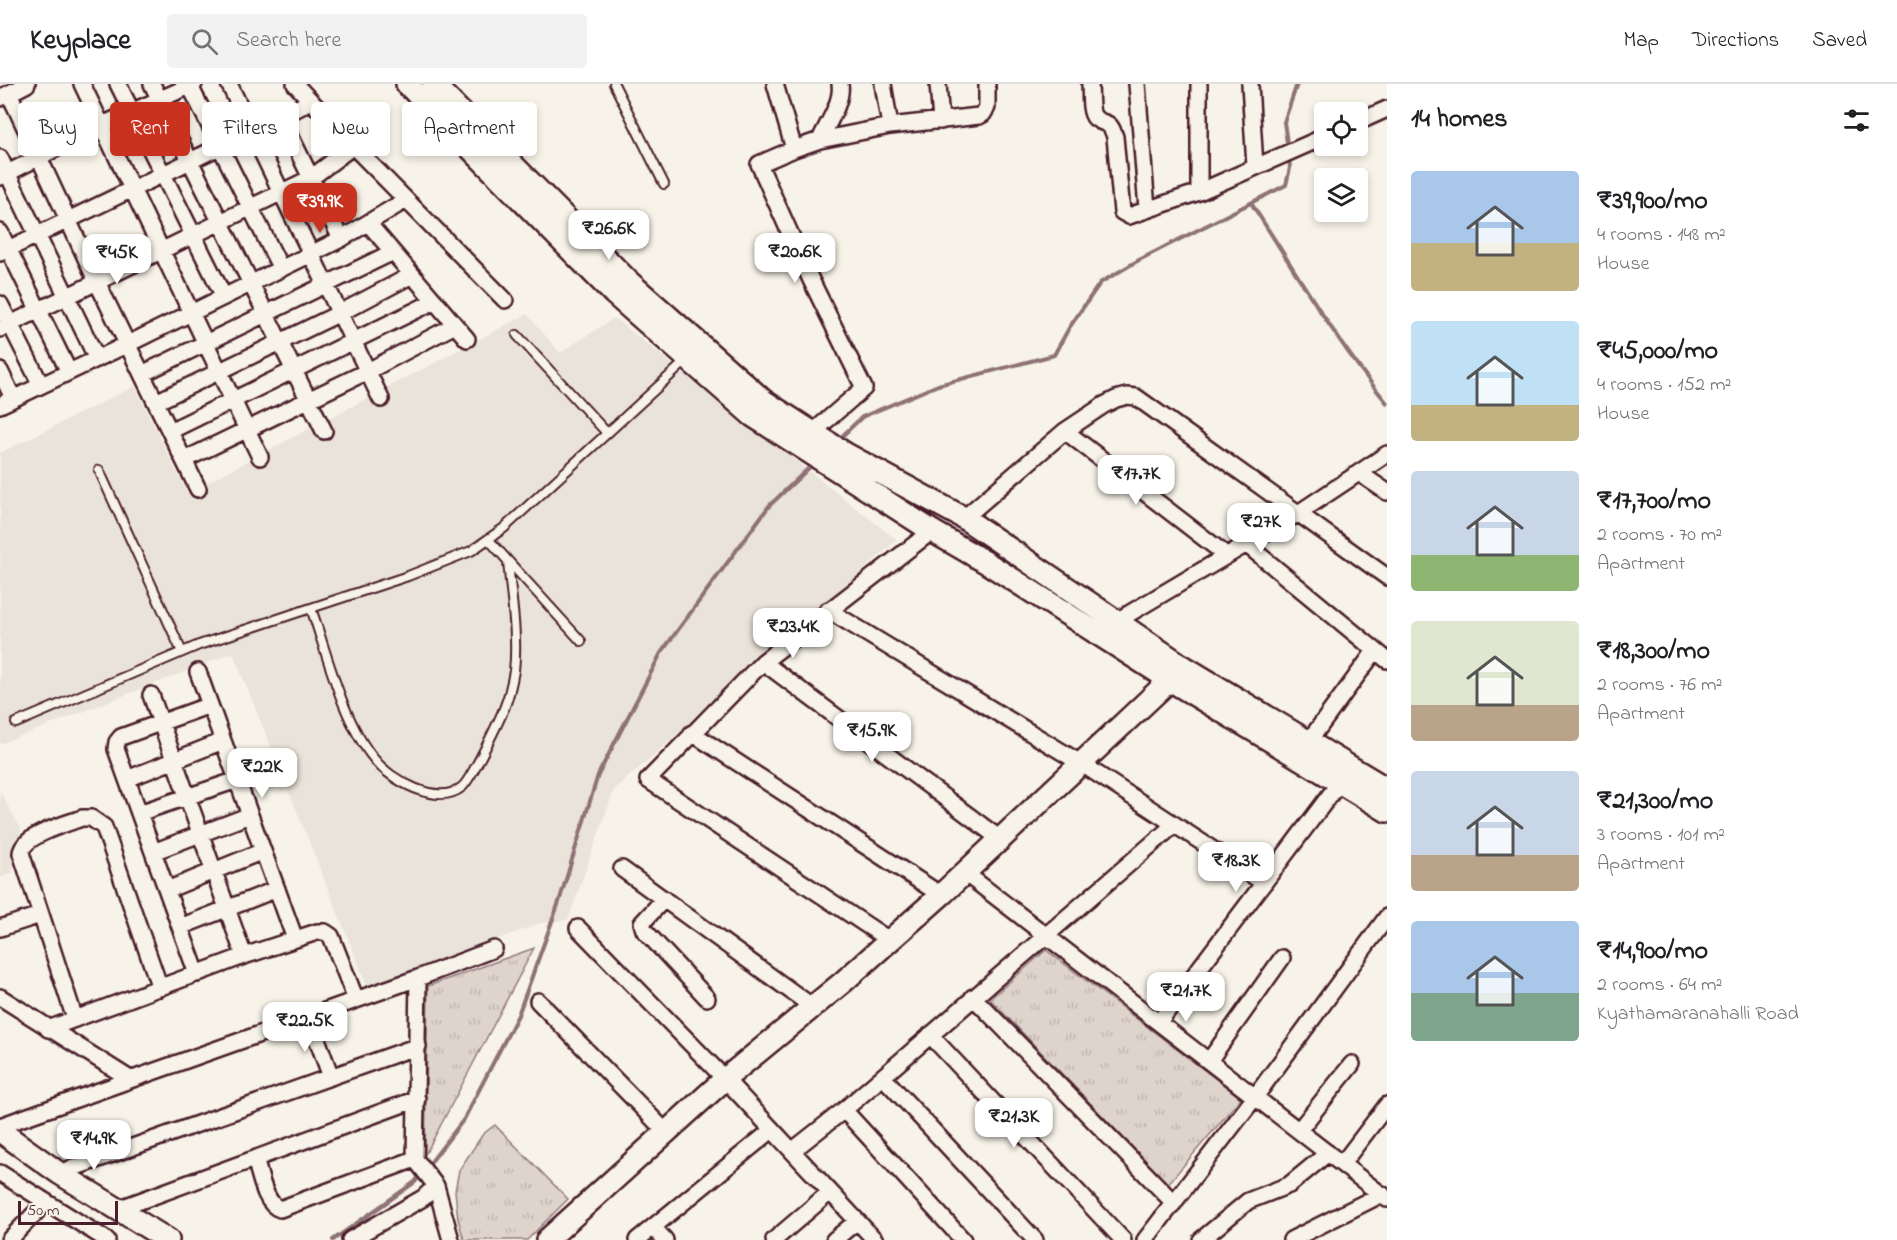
<!DOCTYPE html>
<meta charset="utf-8">
<style>
body{margin:0;font-family:"Indie Flower",sans-serif;background:#f2f2f2;color:#202124;height:100vh;display:flex;flex-direction:column;font-size:22px;white-space:nowrap}
*{box-sizing:border-box;margin:0}
p{font-size:20px;color:#757577}
.icon{flex:none;width:33px;height:33px;fill:none;stroke:currentColor;stroke-width:2;stroke-linecap:round;stroke-linejoin:round}
.map{position:relative;flex:1;overflow:hidden}
.side{display:flex;flex-direction:column;background:#fff;width:510px}
.side>*{flex:none}
.banner{position:absolute;left:18px;top:18px;width:570px;height:54px;display:flex;gap:12px}
.controls{position:absolute;left:1314px;top:18px;display:grid;gap:12px}
.controls a{display:grid;place-items:center;width:54px;height:54px;border-radius:6px;background:#fff;box-shadow:0 3px 9px #0003;font-size:30px}
.scale{position:absolute;left:18px;bottom:15px;width:100px;box-sizing:border-box;padding-left:6px;border:3px solid #4a1f2b;border-top:0;font-size:16px;line-height:21px;white-space:nowrap;color:#4a1f2b;-webkit-text-stroke:4px #f7f3e8;paint-order:stroke}
.price{position:absolute;translate:-50% -51px;padding:0 14px;border-radius:12px;background:#fff;color:#222;font-size:20px;line-height:39px;filter:drop-shadow(0 2px 3px #0008)}
.price::after{content:'';position:absolute;left:50%;top:36px;width:18px;height:14px;margin-left:-9px;background:inherit;clip-path:polygon(0 0,100% 0,50% 100%)}
.price.active{background:#c8321e;color:#fff}
ul{padding:0;list-style:none}
li{display:flex;align-items:center;gap:18px;height:150px;padding:0 24px}
li span{display:grid;place-items:center;flex:none;width:168px;height:120px;border-radius:6px;color:#555}
li>.icon{margin-inline-start:auto}
span .icon{width:72px;height:72px;fill:#fffc;stroke-width:1}
li b{font-size:26px}
h2{display:flex;justify-content:space-between;align-items:center;height:72px;padding:0 24px;font-size:26px}
.tag{padding:0 21px;border-radius:6px;background:#fff;box-shadow:0 3px 9px #0003;font-size:21px;line-height:54px}
.tag.active{background:#c8321e;color:#fff}
header{display:flex;align-items:center;gap:36px;box-sizing:border-box;height:84px;padding:0 30px;background:#fff;border-bottom:2px solid #e0e0e0}
header strong{font-size:28px}
nav{display:flex;gap:33px;margin-inline-start:auto;font-size:21px}
.search{width:420px;height:54px;background:#f2f2f2;display:flex;align-items:center;gap:15px;box-sizing:border-box;padding:0 21px;border-radius:6px;color:#757577;font-size:22px}
main{display:flex;flex:1;min-height:0}
.map>svg:first-child{display:block}
.built{fill:#eae3da}
.park{fill:url(#park-tufts);stroke:#947a7c;stroke-width:1.5}
.lines{fill:none;stroke-linecap:round;stroke-linejoin:round}
.stream{stroke:#8e7275;stroke-width:4}
.service-casing{stroke:#4a1f2b;stroke-width:12}
.minor-casing{stroke:#4a1f2b;stroke-width:20}
.secondary-casing{stroke:#4a1f2b;stroke-width:26}
.service{stroke:#f7f3e8;stroke-width:8}
.minor{stroke:#f7f3e8;stroke-width:15}
.secondary{stroke:#f7f3e8;stroke-width:21}
</style>
<header>
<strong>Keyplace</strong>
<div class="search"><svg class="icon" aria-label="search" viewBox="0 0 24 24"><circle cx="10" cy="10" r="6"/><path d="M15 15l6 6"/></svg>Search here</div>
<nav><a>Map</a><a>Directions</a><a>Saved</a></nav>
</header>
<main>
<div class="map">
<svg width="1387" height="1156" viewBox="0 0 1387 1156">
<defs>
<pattern id="park-tufts" width="24" height="20" patternUnits="userSpaceOnUse" patternTransform="scale(1.5)"><rect width="24" height="20" fill="#ded4cc"/><path d="M3 7l-1-3M5 7V3M7 7l1-3M15 17l-1-3M17 17v-4M19 17l1-3" fill="none" stroke="#c0b6af"/></pattern>
</defs>
<rect width="100%" height="100%" fill="#f7f3e8"/>
<filter id="ink" filterUnits="userSpaceOnUse"><feTurbulence type="fractalNoise" baseFrequency=".0167" numOctaves="2"/><feDisplacementMap in="SourceGraphic" scale="12" xChannelSelector="R" yChannelSelector="G"/><feConvolveMatrix kernelMatrix="1 2 1 2 8 2 1 2 1" color-interpolation-filters="sRGB"/></filter>
<g filter="url(#ink)">
<path class="built" d="M527 230 560 269 614 234 897 456 614 706 568 836 541 839 368 904 233 569 0 660V369L135 302 187 409Z
M0 708 21 745 12 789 0 794Z"/>
<path class="park" d="M534 864 425 1071 428 902Z
M1046 866 1241 1014 1168 1100 990 915Z
M495 1041 568 1115 527 1156H464L458 1135 455 1107 459 1086 483 1050Z"/>
<g class="lines">
<path class="stream" d="M1288 66 1284 38 1297 0
M1251 119C1295 186 1336 258 1387 319
M838 356 862 333 938 301 1054 271 1069 244 1100 199 1139 176 1286 101 1290 84 1289 73
M427 1083 464 1035 518 931 559 818 598 691 661 569 769 422 813 380
M333 1156 415 1098 422 1089"/>
<g class="service-casing">
<path id="service" d="M614 0 664 100
M517 251 607 349
M99 386 182 568
M489 456 581 557
M311 524C327 570 343 638 374 675 390 696 438 723 462 703 471 696 500 635 505 622 509 612 512 598 514 587 518 551 511 513 508 477
M16 639 199 561 408 492 471 467 504 444 687 276"/>
</g>
<g class="minor-casing">
<path id="minor" d="M82 0 260 373
M118 0 224 213
M152 0 324 347
M189 0 281 185
M229 0 381 315
M295 0 353 62 505 216
M775 0 794 65
M883 0 890 42
M938 0 941 37
M1090 0C1091 9 1089 28 1095 34 1106 43 1109 34 1115 53L1122 128 1129 132 1199 108 1324 53
M1137 0 1147 125
M1199 0V108
M1250 0 1255 83
M9 9 97 198 198 405
M0 14 27 0
M281 33 341 155
M1358 38 1387 25
M820 56 890 42 979 32 983 30 987 23V0
M0 74 97 275
M0 93 102 41 194 0
M368 139 467 255
M0 148 69 288
M0 169 281 33 300 23 310 16
M0 220 41 301
M0 245 311 94 353 62
M0 287 13 314
M142 290 393 168
M156 318 340 229 412 191
M0 321 128 260 311 170 341 155 406 116
M170 347 435 217
M1065 347 1226 471
M812 349 864 304 811 196 759 80 794 65 820 56C827 40 843 18 840 0
M184 376 368 287 455 241
M1359 389 1387 408
M964 434 1065 347 1104 321 1116 315 1127 312 1136 313 1387 493
M1246 460 1387 576
M828 526 1082 680 1264 799
M1115 538 1297 430 1387 370
M763 578 1000 755
M198 588 295 855
M151 611 244 872
M692 649 941 811
M1309 657 1375 567
M127 695 223 657
M139 729 237 696
M153 768 250 731
M622 785 813 923
M965 789 1387 1115
M167 806 263 767
M664 815 642 839 644 846 707 914
M180 843 277 805
M0 844 40 831
M578 844 725 995 875 1156
M889 856 648 696 763 578 932 447
M197 890 116 665 117 658 121 653 210 621
M418 894 415 1075 436 1102 451 1156
M0 913 130 995
M973 913 1174 1119
M538 917 667 1049
M309 933 331 993
M75 935 21 769C23 751 66 740 82 734H91L104 743 160 904
M1159 938 1339 699
M48 945 244 872 317 848H325L331 852 356 916
M930 951 1123 1156
M1209 977 1282 874
M883 993 1035 1156
M844 1026 963 1156
M0 1042 418 894 494 865
M1299 1046 1352 980
M792 1067 844 1026 1174 741
M255 1075C260 1089 264 1120 280 1125L415 1075
M1342 1080 1387 1021
M0 1089 107 1156
M59 1089 418 962
M118 1125 417 1015
M653 1143 665 1156
M9 1156 46 1118
M350 1156 423 1114 436 1102
M637 1156 772 1046
M774 1156 830 1108
M834 1156 857 1137
M1145 1156 1255 1013 1387 833
M1201 1156 1248 1117 1289 1101 1328 1069
M1291 1156 1382 1110"/>
</g>
<g class="secondary-casing">
<path id="secondary" d="M407 0 614 210 753 332 932 447 987 479 1170 596 1387 727
M433 0 627 196 764 317 846 370 964 434 1181 581 1387 705
M0 1047 59 1089 168 1156
M547 1156 725 995 843 898 941 811 1170 596 1178 585"/>
</g>
<use href="#service" class="service"/>
<use href="#minor" class="minor"/>
<use href="#secondary" class="secondary"/>
</g>
</g>
</svg>
<div class="controls">
<a><svg class="icon" aria-label="locate" viewBox="0 0 24 24"><circle cx="12" cy="12" r="6"/><path d="M12 2v4M12 18v4M2 12h4M18 12h4"/></svg></a>
<a><svg class="icon" aria-label="layers" viewBox="0 0 24 24"><path d="M12 4l9 5-9 5-9-5zM3 14l9 5 9-5"/></svg></a>
</div>
<div class="scale">50 m</div>
<b class="price active" style="left:320px;top:150px">₹39.9K</b>
<b class="price" style="left:609px;top:177px">₹26.6K</b>
<b class="price" style="left:795px;top:200px">₹20.6K</b>
<b class="price" style="left:117px;top:201px">₹45K</b>
<b class="price" style="left:1136px;top:422px">₹17.7K</b>
<b class="price" style="left:1261px;top:470px">₹27K</b>
<b class="price" style="left:793px;top:575px">₹23.4K</b>
<b class="price" style="left:872px;top:679px">₹15.9K</b>
<b class="price" style="left:262px;top:715px">₹22K</b>
<b class="price" style="left:1236px;top:809px">₹18.3K</b>
<b class="price" style="left:1186px;top:939px">₹21.7K</b>
<b class="price" style="left:305px;top:969px">₹22.5K</b>
<b class="price" style="left:1014px;top:1065px">₹21.3K</b>
<b class="price" style="left:94px;top:1087px">₹14.9K</b>
<div class="banner">
<a class="tag">Buy</a>
<a class="tag active">Rent</a>
<a class="tag">Filters</a>
<a class="tag">New</a>
<a class="tag">Apartment</a>
</div>
</div>
<section class="side">
<h2>14 homes<svg class="icon" aria-label="filters" viewBox="0 0 24 24"><path d="M4 7h16M4 17h16"/><circle cx="9" cy="7" r="2"/><circle cx="15" cy="17" r="2"/></svg></h2>
<ul>
<li><span style="background:linear-gradient(#a9c7e8 60%,#c2b280 0)"><svg class="icon" aria-label="home" viewBox="0 0 24 24"><path d="M3 11l9-7 9 7M6 9v11h12V9"/></svg></span><div><b>₹39,900/mo</b><p>4 rooms · 148 m²</p><p>House</p></div></li>
<li><span style="background:linear-gradient(#bfe0f5 70%,#c2b280 0)"><svg class="icon" aria-label="home" viewBox="0 0 24 24"><path d="M3 11l9-7 9 7M6 9v11h12V9"/></svg></span><div><b>₹45,000/mo</b><p>4 rooms · 152 m²</p><p>House</p></div></li>
<li><span style="background:linear-gradient(#c9d6e8 70%,#8fb573 0)"><svg class="icon" aria-label="home" viewBox="0 0 24 24"><path d="M3 11l9-7 9 7M6 9v11h12V9"/></svg></span><div><b>₹17,700/mo</b><p>2 rooms · 70 m²</p><p>Apartment</p></div></li>
<li><span style="background:linear-gradient(#dfe7d0 70%,#b9a48a 0)"><svg class="icon" aria-label="home" viewBox="0 0 24 24"><path d="M3 11l9-7 9 7M6 9v11h12V9"/></svg></span><div><b>₹18,300/mo</b><p>2 rooms · 76 m²</p><p>Apartment</p></div></li>
<li><span style="background:linear-gradient(#c9d6e8 70%,#b9a48a 0)"><svg class="icon" aria-label="home" viewBox="0 0 24 24"><path d="M3 11l9-7 9 7M6 9v11h12V9"/></svg></span><div><b>₹21,300/mo</b><p>3 rooms · 101 m²</p><p>Apartment</p></div></li>
<li><span style="background:linear-gradient(#a9c7e8 60%,#7fa58c 0)"><svg class="icon" aria-label="home" viewBox="0 0 24 24"><path d="M3 11l9-7 9 7M6 9v11h12V9"/></svg></span><div><b>₹14,900/mo</b><p>2 rooms · 64 m²</p><p>Kyathamaranahalli Road</p></div></li>
</ul>
</section>
</main>
